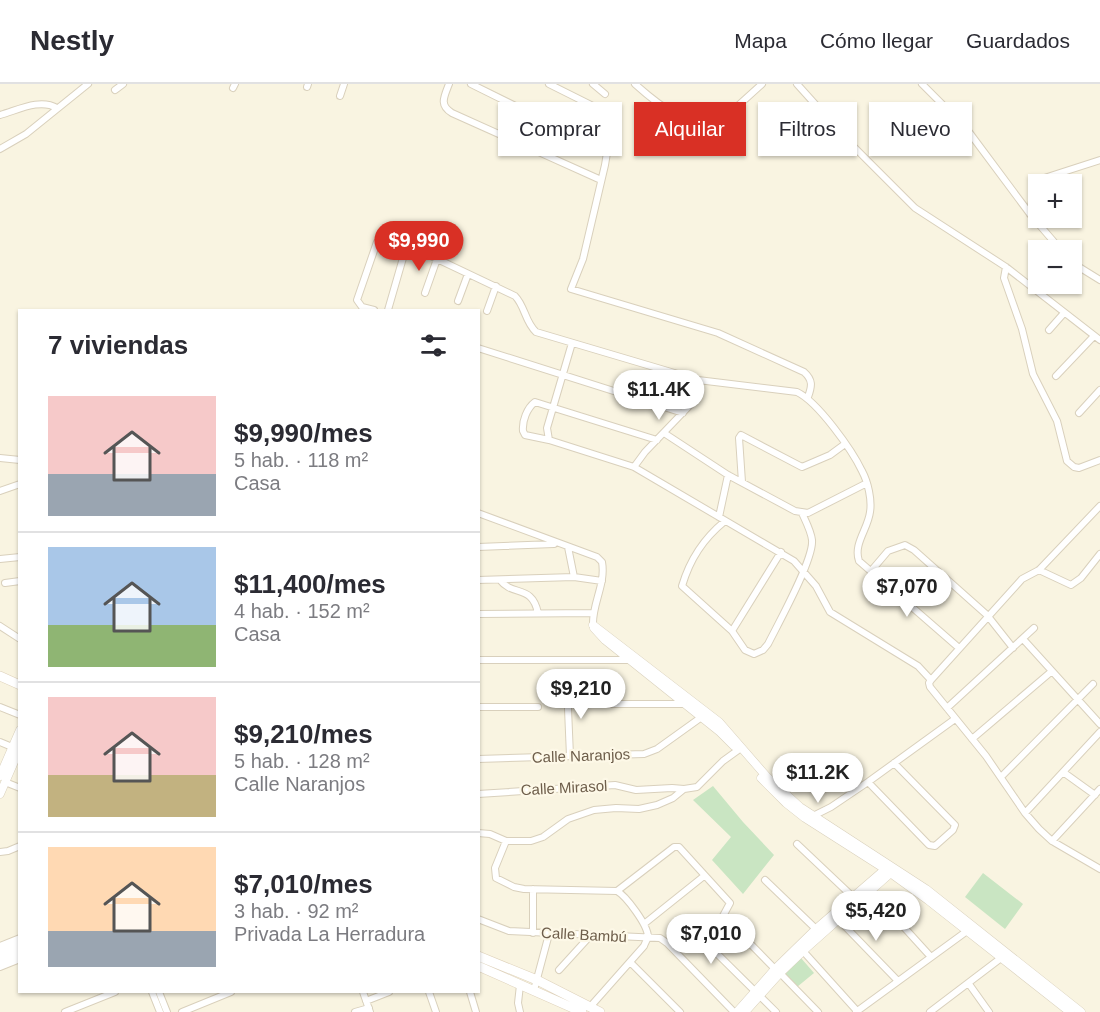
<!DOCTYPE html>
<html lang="es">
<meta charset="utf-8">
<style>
body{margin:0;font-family:Helvetica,sans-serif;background:#f2f2f3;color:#2b2b33;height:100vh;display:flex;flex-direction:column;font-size:22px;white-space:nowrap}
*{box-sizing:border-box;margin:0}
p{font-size:20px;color:#7c7c81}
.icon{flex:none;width:33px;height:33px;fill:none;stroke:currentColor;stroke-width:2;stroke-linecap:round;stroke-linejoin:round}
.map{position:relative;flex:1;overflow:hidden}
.details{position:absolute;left:18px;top:225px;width:462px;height:684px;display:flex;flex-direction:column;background:#fff;border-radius:0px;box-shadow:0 2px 4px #0004}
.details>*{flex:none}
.hud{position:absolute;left:498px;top:18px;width:512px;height:54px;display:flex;gap:12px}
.controls{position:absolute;left:1028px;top:90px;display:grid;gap:12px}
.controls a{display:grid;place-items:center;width:54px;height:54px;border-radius:0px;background:#fff;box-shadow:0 2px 4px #0004;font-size:30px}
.price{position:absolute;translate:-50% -51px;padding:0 14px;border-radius:21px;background:#fff;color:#222;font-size:20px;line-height:39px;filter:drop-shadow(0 2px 3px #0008)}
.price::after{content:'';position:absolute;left:50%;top:36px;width:18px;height:14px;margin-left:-9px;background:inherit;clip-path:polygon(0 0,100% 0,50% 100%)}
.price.on{background:#d93025;color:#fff}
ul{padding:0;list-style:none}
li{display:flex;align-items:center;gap:18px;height:150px;padding:0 30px}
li+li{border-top:2px solid #e1e1e2}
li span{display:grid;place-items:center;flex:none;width:168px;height:120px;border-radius:0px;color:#555}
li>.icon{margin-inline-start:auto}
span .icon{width:72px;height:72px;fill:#fffc;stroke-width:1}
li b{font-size:26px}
h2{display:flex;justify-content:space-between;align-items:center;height:72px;padding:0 30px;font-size:26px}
.chip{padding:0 21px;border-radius:0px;background:#fff;box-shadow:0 2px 4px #0004;font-size:21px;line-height:54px}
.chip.on{background:#d93025;color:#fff}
header{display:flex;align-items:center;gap:36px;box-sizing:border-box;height:84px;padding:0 30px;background:#fff;border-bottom:2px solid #e1e1e2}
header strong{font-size:28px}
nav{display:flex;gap:33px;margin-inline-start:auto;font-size:21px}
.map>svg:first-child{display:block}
.green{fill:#c9e5c2}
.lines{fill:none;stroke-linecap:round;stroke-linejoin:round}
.minor-casing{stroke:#d9d0bc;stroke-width:8}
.tertiary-casing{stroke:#d9d0bc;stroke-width:9}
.secondary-casing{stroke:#ded1ba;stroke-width:10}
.minor{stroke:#fff;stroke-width:6}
.tertiary{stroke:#fff;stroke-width:8}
.secondary{stroke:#fff;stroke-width:9}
.labels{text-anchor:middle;stroke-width:4.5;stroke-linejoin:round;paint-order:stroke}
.street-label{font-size:15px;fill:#6e5e4b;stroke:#fdf8e7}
</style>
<header>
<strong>Nestly</strong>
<nav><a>Mapa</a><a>Cómo llegar</a><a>Guardados</a></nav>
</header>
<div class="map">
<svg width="1100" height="928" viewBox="0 0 1100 928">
<rect width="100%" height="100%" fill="#f9f4e1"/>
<path class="green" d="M713 702 743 738 774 771 743 810 712 776 731 753 693 716Z
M983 789 1023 820 1005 845 965 813Z
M801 874 814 889 797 903 782 889Z"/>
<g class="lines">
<g class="minor-casing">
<path id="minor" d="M449 0C444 13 439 21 452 29L601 96
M471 0 572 50 608 64
M549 0 613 32 605 81 583 175 571 205 718 249 804 288C813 296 812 302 808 313
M593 0 605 10
M635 0C655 18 692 49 720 38L762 0
M797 0 851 60 915 124 1006 183 1100 256
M922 0 966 44 1030 130 1061 166
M307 3 308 0
M233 4 235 0
M115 6 123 0
M340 12 344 0
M0 31C18 26 40 14 57 24
M0 65 26 50 88 0
M1030 130 1035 97 1100 76
M1071 176 1079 183 1100 196
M1006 183 1004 194 1022 245 1033 290 1057 337 1067 377 1074 383 1079 384 1100 376
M425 209 437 175
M458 217 468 190
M374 226 362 223 357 216 377 158 381 156 405 167 409 163 414 164 515 212C525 222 525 238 536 248L698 296 797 308C818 318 852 366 862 387 868 398 872 416 870 428 868 445 853 460 859 477L959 564
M388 226 405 167
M487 227 496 202
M1049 246 1064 229
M572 259 547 344 549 356 634 383 794 477 816 502 830 528 918 582 931 596
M478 264 683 329
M1056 292 1094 252
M1079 329 1100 306
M664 349 728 391 795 427 808 429 867 399
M549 356 525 351 523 347C522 337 527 324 535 318L657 356
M0 374 20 376
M634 383 645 368 693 318 698 296
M742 398 739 354 741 351 802 383 830 371 845 360
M0 407 20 400
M478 429 597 473 602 478C606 500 592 520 593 541
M719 433 728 391
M725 437C703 455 690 475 682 502L732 547 745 566 754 570 763 566 768 560C778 540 814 475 812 456 811 447 806 438 802 429
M478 463 554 460
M568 463 574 493
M0 475 20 473
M1039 486 1071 501 1081 494 1100 470
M871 487 888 467 905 461 914 466 987 531 1013 564
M478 496 574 493 602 497
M500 496C513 513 532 500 538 529
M5 499 20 497
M478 530 594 529
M0 542 20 555
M732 547 781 468
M1023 555 1100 640
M478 576H631
M931 596 929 599 930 603 986 672 1025 729 1039 745 1052 757 1100 785
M931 596 1022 495 1039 486 1100 422
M567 601 570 672
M601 620H685
M0 623 20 631
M478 623H538
M947 624 1034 544
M972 655 1052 587
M0 658 12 663
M478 675 644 670 657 665 703 632
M1063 688 1095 711
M1001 693 1093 600
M5 698 20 704
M868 698 929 761 935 762 953 746 955 741 894 679
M478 710 615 701 636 706 672 704 684 705
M1025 729 1100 648
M811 733 831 723 868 698 955 635
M478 749 490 750 506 757H531L543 753 568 735 594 726 616 724 639 725 657 721 673 714 684 705 697 703 723 677 741 664
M506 757 495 784 496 794 514 803 524 805 617 807 674 763H679L730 819 723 832 775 885
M1052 757 1100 705
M797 760 853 813
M0 768 8 767 20 762
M765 796 816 845
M533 805V849
M871 807 931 873
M478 835 509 847 660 854 667 859 734 928
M838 835 898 897
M684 837 776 928
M644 840 704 792
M0 862 20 854
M803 867 857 927
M633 881 680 928
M0 883 20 875
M559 886 590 852
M780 889 818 928
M969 900 989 928
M534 906 549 850
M152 908 160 928
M159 908 167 928
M363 908 370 928
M429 908 436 928
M470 908 476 928
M366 917 389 908
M590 923 644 862C645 859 647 856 648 853 648 841 626 812 617 807
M65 928 115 908
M182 928 231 908
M355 928 369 924
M520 928 518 919 520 901
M856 928 967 847
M930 928 1005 871"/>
</g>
<g class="tertiary-casing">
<path id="tertiary" d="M593 541 719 638 767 693 800 723 926 805 1081 928
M594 544 605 556 720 648 734 662
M0 692 20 646
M761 694 786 719 805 734 885 785 928 816 1070 928
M0 710 20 664
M737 928 775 885 816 845 889 782
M745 928 780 889 803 867 894 786"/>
</g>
<g class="secondary-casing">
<path id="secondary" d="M0 592 20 601
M0 869 20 861
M478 872 537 896 600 928
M0 876 20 868
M478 882 582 928"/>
</g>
<use href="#minor" class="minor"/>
<use href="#tertiary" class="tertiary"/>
<use href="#secondary" class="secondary"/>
</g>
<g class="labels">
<g class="street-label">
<text transform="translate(581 672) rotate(-2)" y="5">Calle Naranjos</text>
<text transform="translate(564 704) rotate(-3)" y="5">Calle Mirasol</text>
<text transform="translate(584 851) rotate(3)" y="5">Calle Bambú</text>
</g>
</g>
</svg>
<div class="controls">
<a>+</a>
<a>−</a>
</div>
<b class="price on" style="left:419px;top:188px">$9,990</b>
<b class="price" style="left:659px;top:337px">$11.4K</b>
<b class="price" style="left:907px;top:534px">$7,070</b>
<b class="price" style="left:581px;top:636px">$9,210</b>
<b class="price" style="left:818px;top:720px">$11.2K</b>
<b class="price" style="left:876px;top:858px">$5,420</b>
<b class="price" style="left:711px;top:881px">$7,010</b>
<div class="hud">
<a class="chip">Comprar</a>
<a class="chip on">Alquilar</a>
<a class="chip">Filtros</a>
<a class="chip">Nuevo</a>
</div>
<section class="details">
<h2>7 viviendas<svg class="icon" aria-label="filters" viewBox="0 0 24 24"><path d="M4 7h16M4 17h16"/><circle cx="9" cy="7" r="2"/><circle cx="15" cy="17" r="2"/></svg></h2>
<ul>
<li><span style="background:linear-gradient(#f6c9c9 65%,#9aa5b1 0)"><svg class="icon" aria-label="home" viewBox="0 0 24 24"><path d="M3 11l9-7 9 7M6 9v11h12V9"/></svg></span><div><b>$9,990/mes</b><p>5 hab. · 118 m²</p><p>Casa</p></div></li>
<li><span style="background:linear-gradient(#a9c7e8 65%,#8fb573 0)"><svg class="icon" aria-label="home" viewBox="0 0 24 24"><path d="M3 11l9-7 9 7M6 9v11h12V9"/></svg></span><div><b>$11,400/mes</b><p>4 hab. · 152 m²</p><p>Casa</p></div></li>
<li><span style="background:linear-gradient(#f6c9c9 65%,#c2b280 0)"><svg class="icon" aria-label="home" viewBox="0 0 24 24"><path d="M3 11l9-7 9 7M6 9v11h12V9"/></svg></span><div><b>$9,210/mes</b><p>5 hab. · 128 m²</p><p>Calle Naranjos</p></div></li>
<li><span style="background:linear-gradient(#ffd9b3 70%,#9aa5b1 0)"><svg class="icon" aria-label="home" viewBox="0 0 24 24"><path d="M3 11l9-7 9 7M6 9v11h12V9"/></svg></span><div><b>$7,010/mes</b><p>3 hab. · 92 m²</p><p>Privada La Herradura</p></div></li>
</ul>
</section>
</div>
